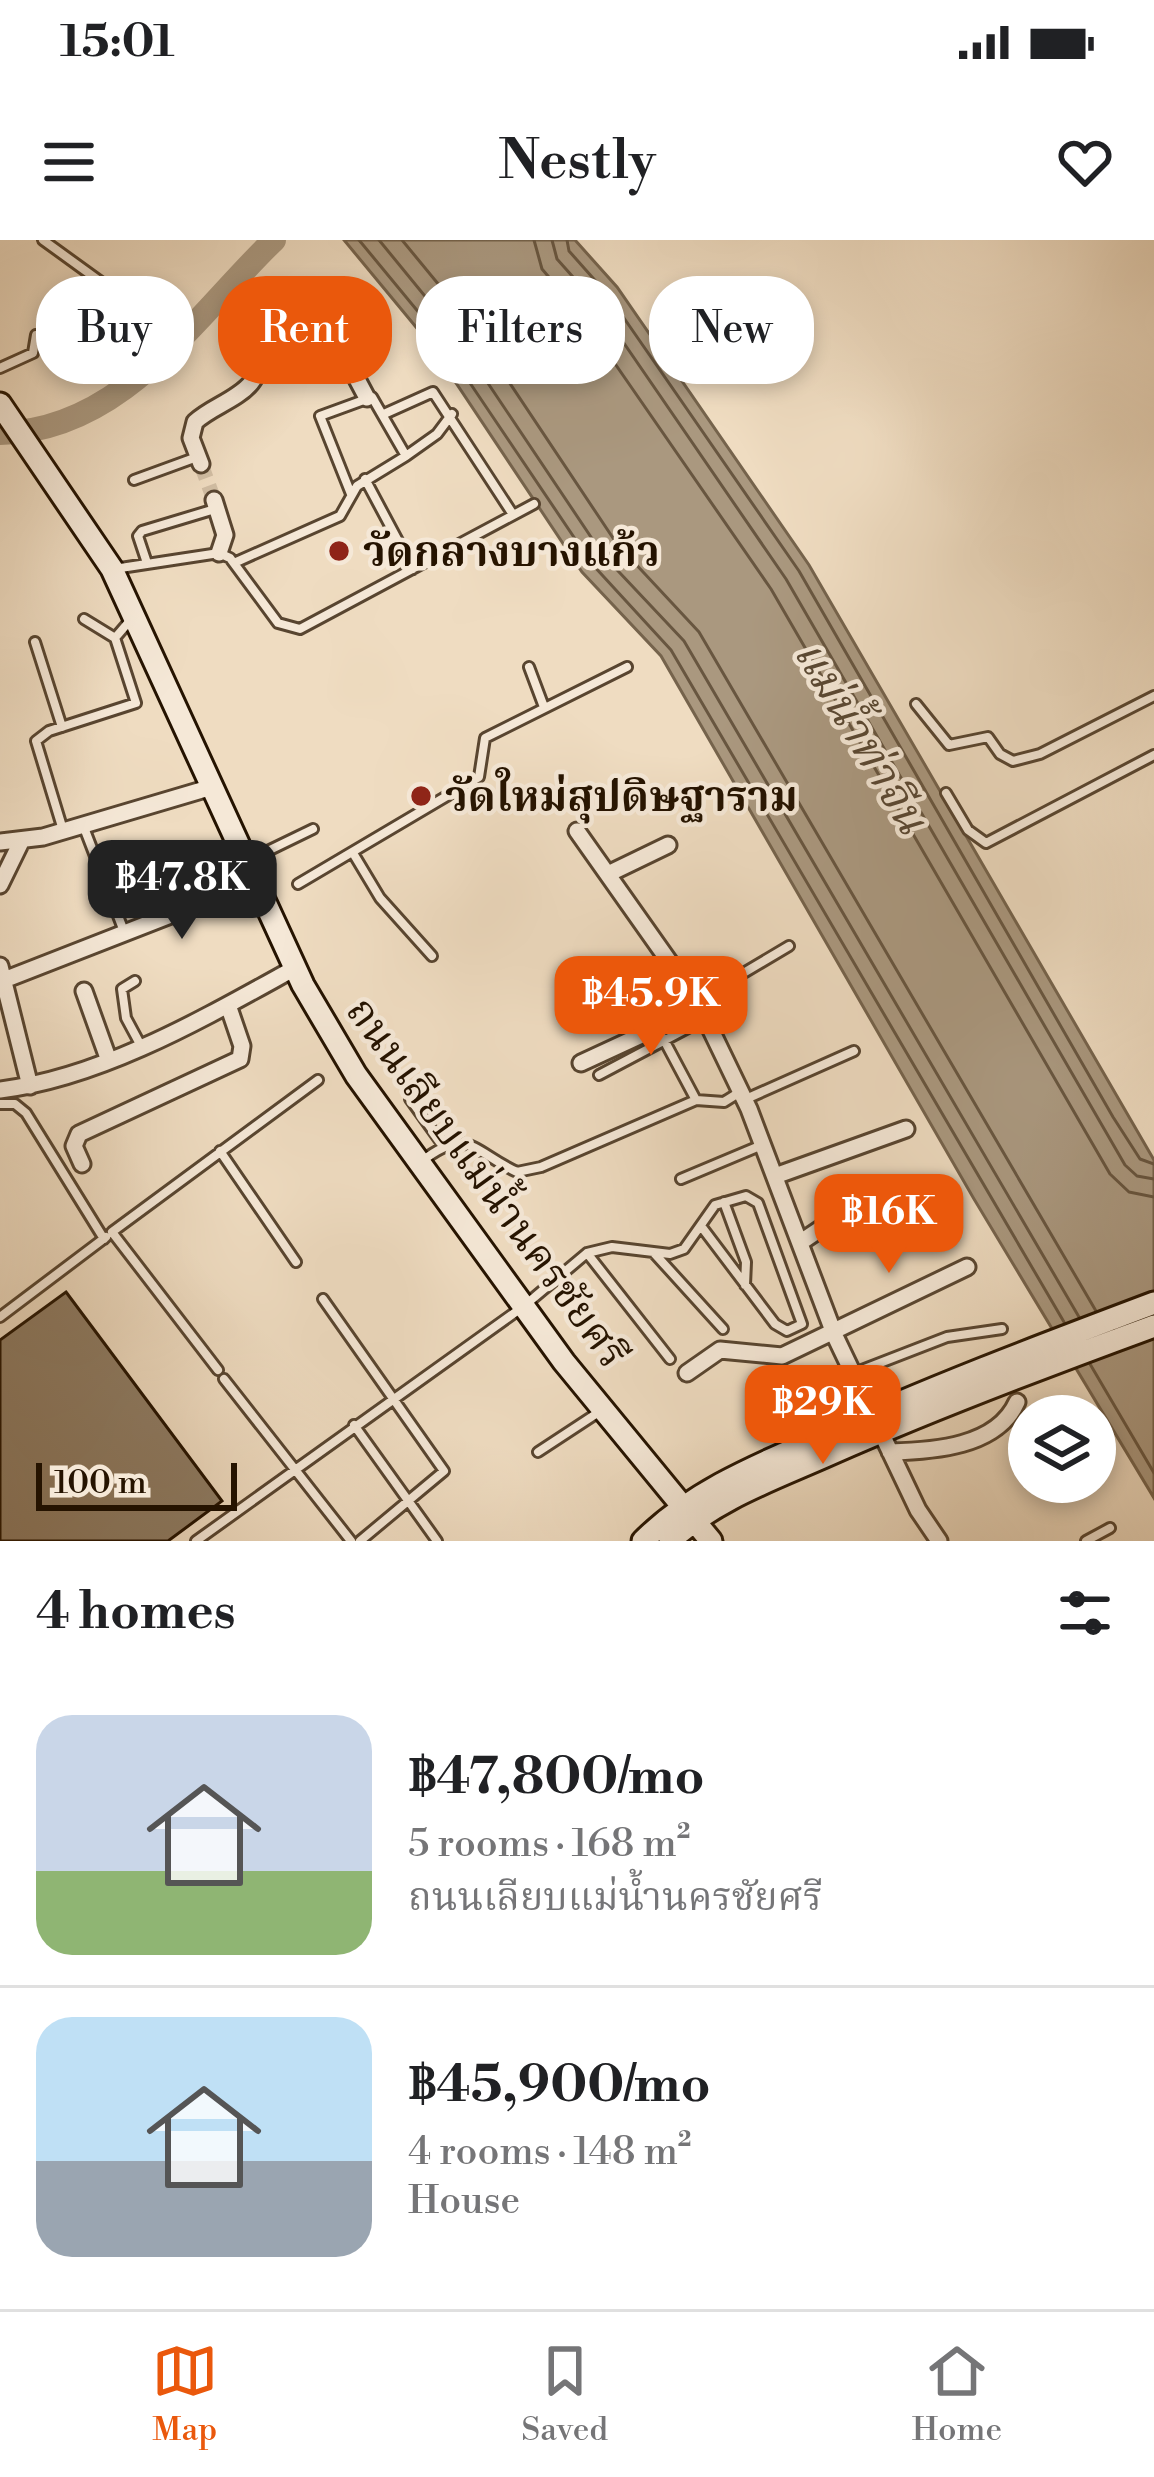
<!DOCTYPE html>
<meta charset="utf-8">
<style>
body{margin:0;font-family:"Libre Bodoni","Noto Serif Thai",serif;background:#f2f2f2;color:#202124;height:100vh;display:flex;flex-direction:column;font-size:45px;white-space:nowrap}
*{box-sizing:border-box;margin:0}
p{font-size:39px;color:#757577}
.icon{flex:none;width:66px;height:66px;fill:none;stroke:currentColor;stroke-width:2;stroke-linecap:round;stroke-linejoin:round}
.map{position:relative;height:1301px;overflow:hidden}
.drawer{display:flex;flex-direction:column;background:#fff;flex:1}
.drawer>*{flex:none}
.guide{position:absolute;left:36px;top:36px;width:1083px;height:108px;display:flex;gap:24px}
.controls{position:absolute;left:1008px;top:1155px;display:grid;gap:24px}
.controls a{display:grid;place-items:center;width:108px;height:108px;border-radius:50%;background:#fff;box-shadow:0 6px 18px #0003;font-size:60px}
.scale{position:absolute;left:36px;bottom:30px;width:201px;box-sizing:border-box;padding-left:12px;border:6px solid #251300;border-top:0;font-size:33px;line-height:42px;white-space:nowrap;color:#251300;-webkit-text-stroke:9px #f5e8d7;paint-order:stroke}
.price{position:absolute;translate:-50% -102px;padding:0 27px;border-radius:24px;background:#ea580c;color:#fff;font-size:39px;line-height:78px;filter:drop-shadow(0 3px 6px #0008)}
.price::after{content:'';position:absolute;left:50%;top:72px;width:36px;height:27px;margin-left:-18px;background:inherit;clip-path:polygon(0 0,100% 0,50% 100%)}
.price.active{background:#222;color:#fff}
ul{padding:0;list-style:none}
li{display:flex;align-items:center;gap:36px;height:300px;padding:0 36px}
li+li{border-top:3px solid #e0e0e0}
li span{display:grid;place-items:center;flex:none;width:336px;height:240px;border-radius:36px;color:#555}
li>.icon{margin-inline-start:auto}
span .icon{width:144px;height:144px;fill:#fffc;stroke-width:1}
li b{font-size:51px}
h2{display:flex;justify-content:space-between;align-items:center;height:144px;padding:0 36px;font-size:51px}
.pill{padding:0 42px;border-radius:48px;background:#fff;box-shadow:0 6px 18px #0003;font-size:42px;line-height:108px}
.pill.active{background:#ea580c;color:#fff}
.status{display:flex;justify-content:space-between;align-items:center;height:84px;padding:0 60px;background:#fff;direction:ltr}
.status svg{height:33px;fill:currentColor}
header{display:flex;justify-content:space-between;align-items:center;height:156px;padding:0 36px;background:#fff;font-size:54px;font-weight:600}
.tabs{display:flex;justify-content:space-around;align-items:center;height:168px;border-top:3px solid #e0e0e0;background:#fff;font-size:33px;color:#757577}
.tabs a{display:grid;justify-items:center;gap:6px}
.tabs .active{color:#ea580c}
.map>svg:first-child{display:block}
.water{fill:#aa987f;stroke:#75634c;stroke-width:3}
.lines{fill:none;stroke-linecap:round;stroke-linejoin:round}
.shore{stroke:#685640;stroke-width:3}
.river{stroke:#aa987f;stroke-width:24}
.building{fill:#8e7c64;stroke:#251300;stroke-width:3}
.street-tunnel{stroke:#d1bea4;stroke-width:15;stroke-dasharray:15 8;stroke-linecap:butt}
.lane-casing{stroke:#584530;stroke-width:14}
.street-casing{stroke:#584530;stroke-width:21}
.secondary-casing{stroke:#251300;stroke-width:27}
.lane{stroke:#f5e8d7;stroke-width:8}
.street{stroke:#f5e8d7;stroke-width:15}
.secondary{stroke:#f5e8d7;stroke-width:21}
.poi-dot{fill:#8f2418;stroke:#f5e8d7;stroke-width:4.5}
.labels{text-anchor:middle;stroke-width:9;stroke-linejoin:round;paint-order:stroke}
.poi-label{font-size:42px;font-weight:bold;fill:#251300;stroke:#f5e8d7;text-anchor:start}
.street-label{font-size:42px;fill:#251300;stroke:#f5e8d7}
.water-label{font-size:45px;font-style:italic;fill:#5a4833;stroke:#f5e8d7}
</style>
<div class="status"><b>15:01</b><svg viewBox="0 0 49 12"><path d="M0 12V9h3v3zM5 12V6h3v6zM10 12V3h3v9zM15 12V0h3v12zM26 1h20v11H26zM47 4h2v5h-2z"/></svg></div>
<header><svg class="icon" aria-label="menu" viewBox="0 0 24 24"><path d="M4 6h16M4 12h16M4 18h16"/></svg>Nestly<svg class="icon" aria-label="heart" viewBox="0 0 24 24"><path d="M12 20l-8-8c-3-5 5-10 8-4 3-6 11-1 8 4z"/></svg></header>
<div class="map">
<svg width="1154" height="1301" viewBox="0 0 1154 1301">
<rect width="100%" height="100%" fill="#efdcc1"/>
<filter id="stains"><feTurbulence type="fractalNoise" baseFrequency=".00167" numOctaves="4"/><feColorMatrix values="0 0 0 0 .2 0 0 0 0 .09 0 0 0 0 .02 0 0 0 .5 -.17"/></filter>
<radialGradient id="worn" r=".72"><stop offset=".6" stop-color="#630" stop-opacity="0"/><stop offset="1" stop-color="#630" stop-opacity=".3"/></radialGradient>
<path class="water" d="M344 0H575L617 47 809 325 1154 920V1258L974 959 661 416 582 332 430 104Z"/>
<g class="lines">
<path class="shore" d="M359 0 439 97 592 324 671 410 1064 1082
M379 0 451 88 603 315 684 401 1079 1077
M402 0 467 79 617 304 699 392 1096 1071
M534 0 542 29 582 76 771 349 1110 934 1129 952 1154 957
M552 0 557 19 597 64 786 339 1125 925 1137 936 1154 939
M567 0 569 11 608 55 799 331 1113 877 1140 919 1154 924
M1090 1124 1154 1233"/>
<path class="river" d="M0 193C122 192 196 75 274 0"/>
</g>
<path class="building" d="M66 1052 222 1261 168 1301H0V1100Z"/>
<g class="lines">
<path class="street-tunnel" d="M201 224 214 260"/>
<g class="lane-casing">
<path id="lane" d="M43 0 123 58
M0 128 33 113 36 95
M384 174 433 152 512 273
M406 216 437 194 452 174
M365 239 413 329
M134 240 197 217
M147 323 138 296 142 291 215 269
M234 323 340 276 357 246 406 216 372 157 320 176 351 254
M114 329 219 313 230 318 278 383 300 389 534 264
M84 379 115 398
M35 402 62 487
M529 427 544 467
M916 464 949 505 988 497 1000 514 1013 521 1040 514 1154 456
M946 553 968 590 986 603 1154 515
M83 585 125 694
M63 590 36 501 49 491 136 463 115 398 133 377
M353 613 380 658 432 716
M247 621 313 589
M298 644 479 537 485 498 627 427
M135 741 122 749 126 778 140 804
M698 760 789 706
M663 798 696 860 724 862 740 852
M599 835 703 780
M410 859 443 905
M746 859 854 811
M0 864H15L26 873 104 999
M220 911 296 1022
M421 922C468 885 473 912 517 932L541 927 696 860
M681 939 762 905
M724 962 746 1022 745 1045
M587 1013 670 1119
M654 1013 723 1089
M323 1059 444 1231 360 1301
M0 1077 106 997
M218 1130 112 992 318 840
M854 1133 947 1097 1002 1089
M224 1139 351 1301
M354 1185 437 1301
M538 1212 602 1170
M196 1301 524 1066 587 1013 612 1007 670 1014 684 1009 715 965 746 956 758 963 802 1084 787 1091 775 1084 701 986
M1086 1301 1110 1288"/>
</g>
<g class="street-casing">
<path id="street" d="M201 224 191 198 195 182C211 167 237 160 251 143 267 123 281 64 324 77L367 158
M214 260 225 295 219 313
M577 591 697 761 749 869 835 1096 918 1270 939 1301
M0 602 43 597 212 547
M608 634 668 605
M0 645 22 600
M0 726 30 846
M4 740 255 642
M84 751 108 818
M581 823 700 768
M0 850C102 838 206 777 295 728
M82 924 74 906 79 894 240 819 242 806 228 765
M775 936 906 889
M801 1002 847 971
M687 1133 720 1110 782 1116 967 1027
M890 1212C933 1211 997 1207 1017 1162"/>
</g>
<g class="secondary-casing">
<path id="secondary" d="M0 164 112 329 303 745 356 835 564 1122 711 1301
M643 1301C691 1253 753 1227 815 1200 926 1149 1040 1106 1154 1063
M670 1301C715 1259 774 1239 830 1214 936 1167 1045 1126 1154 1086"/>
</g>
<use href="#lane" class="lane"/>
<use href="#street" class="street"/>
<use href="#secondary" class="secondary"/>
</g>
<g class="poi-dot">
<circle cx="339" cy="311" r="12"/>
<circle cx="421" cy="556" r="12"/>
</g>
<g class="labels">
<g class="poi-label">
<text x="363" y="326">วัดกลางบางแก้ว</text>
<text x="445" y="571">วัดใหม่สุปดิษฐาราม</text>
</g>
<g class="street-label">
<text transform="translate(488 942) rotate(54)" y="15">ถนนเลียบแม่น้ำนครชัยศรี</text>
</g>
<g class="water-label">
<text transform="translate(862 496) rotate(59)" y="16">แม่น้ำท่าจีน</text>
</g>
</g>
<rect width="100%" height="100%" filter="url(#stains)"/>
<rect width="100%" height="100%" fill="url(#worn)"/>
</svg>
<div class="controls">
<a><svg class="icon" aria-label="layers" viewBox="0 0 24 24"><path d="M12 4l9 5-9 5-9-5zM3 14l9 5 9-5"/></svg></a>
</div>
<div class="scale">100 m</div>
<b class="price active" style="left:182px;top:702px">฿47.8K</b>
<b class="price" style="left:651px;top:818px">฿45.9K</b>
<b class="price" style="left:889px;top:1036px">฿16K</b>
<b class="price" style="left:823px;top:1227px">฿29K</b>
<div class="guide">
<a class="pill">Buy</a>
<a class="pill active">Rent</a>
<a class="pill">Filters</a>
<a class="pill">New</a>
</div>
</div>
<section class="drawer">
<h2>4 homes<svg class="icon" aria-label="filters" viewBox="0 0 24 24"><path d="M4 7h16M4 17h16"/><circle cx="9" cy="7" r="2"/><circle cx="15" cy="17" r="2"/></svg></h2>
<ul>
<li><span style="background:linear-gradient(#c9d6e8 65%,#8fb573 0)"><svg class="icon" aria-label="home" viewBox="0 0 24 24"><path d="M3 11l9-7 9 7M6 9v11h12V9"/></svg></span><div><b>฿47,800/mo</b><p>5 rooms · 168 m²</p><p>ถนนเลียบแม่น้ำนครชัยศรี</p></div></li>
<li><span style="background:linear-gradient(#bfe0f5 60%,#9aa5b1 0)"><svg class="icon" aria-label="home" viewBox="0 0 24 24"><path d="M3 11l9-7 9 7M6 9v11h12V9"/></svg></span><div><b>฿45,900/mo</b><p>4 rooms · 148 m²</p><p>House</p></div></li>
</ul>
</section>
<nav class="tabs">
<a class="active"><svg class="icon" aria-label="map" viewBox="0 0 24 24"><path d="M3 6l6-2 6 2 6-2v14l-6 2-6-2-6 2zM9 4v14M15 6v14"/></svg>Map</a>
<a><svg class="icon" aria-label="saved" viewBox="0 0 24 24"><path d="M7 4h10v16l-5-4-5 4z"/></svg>Saved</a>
<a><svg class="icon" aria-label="home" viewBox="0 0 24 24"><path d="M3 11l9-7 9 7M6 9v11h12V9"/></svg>Home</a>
</nav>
